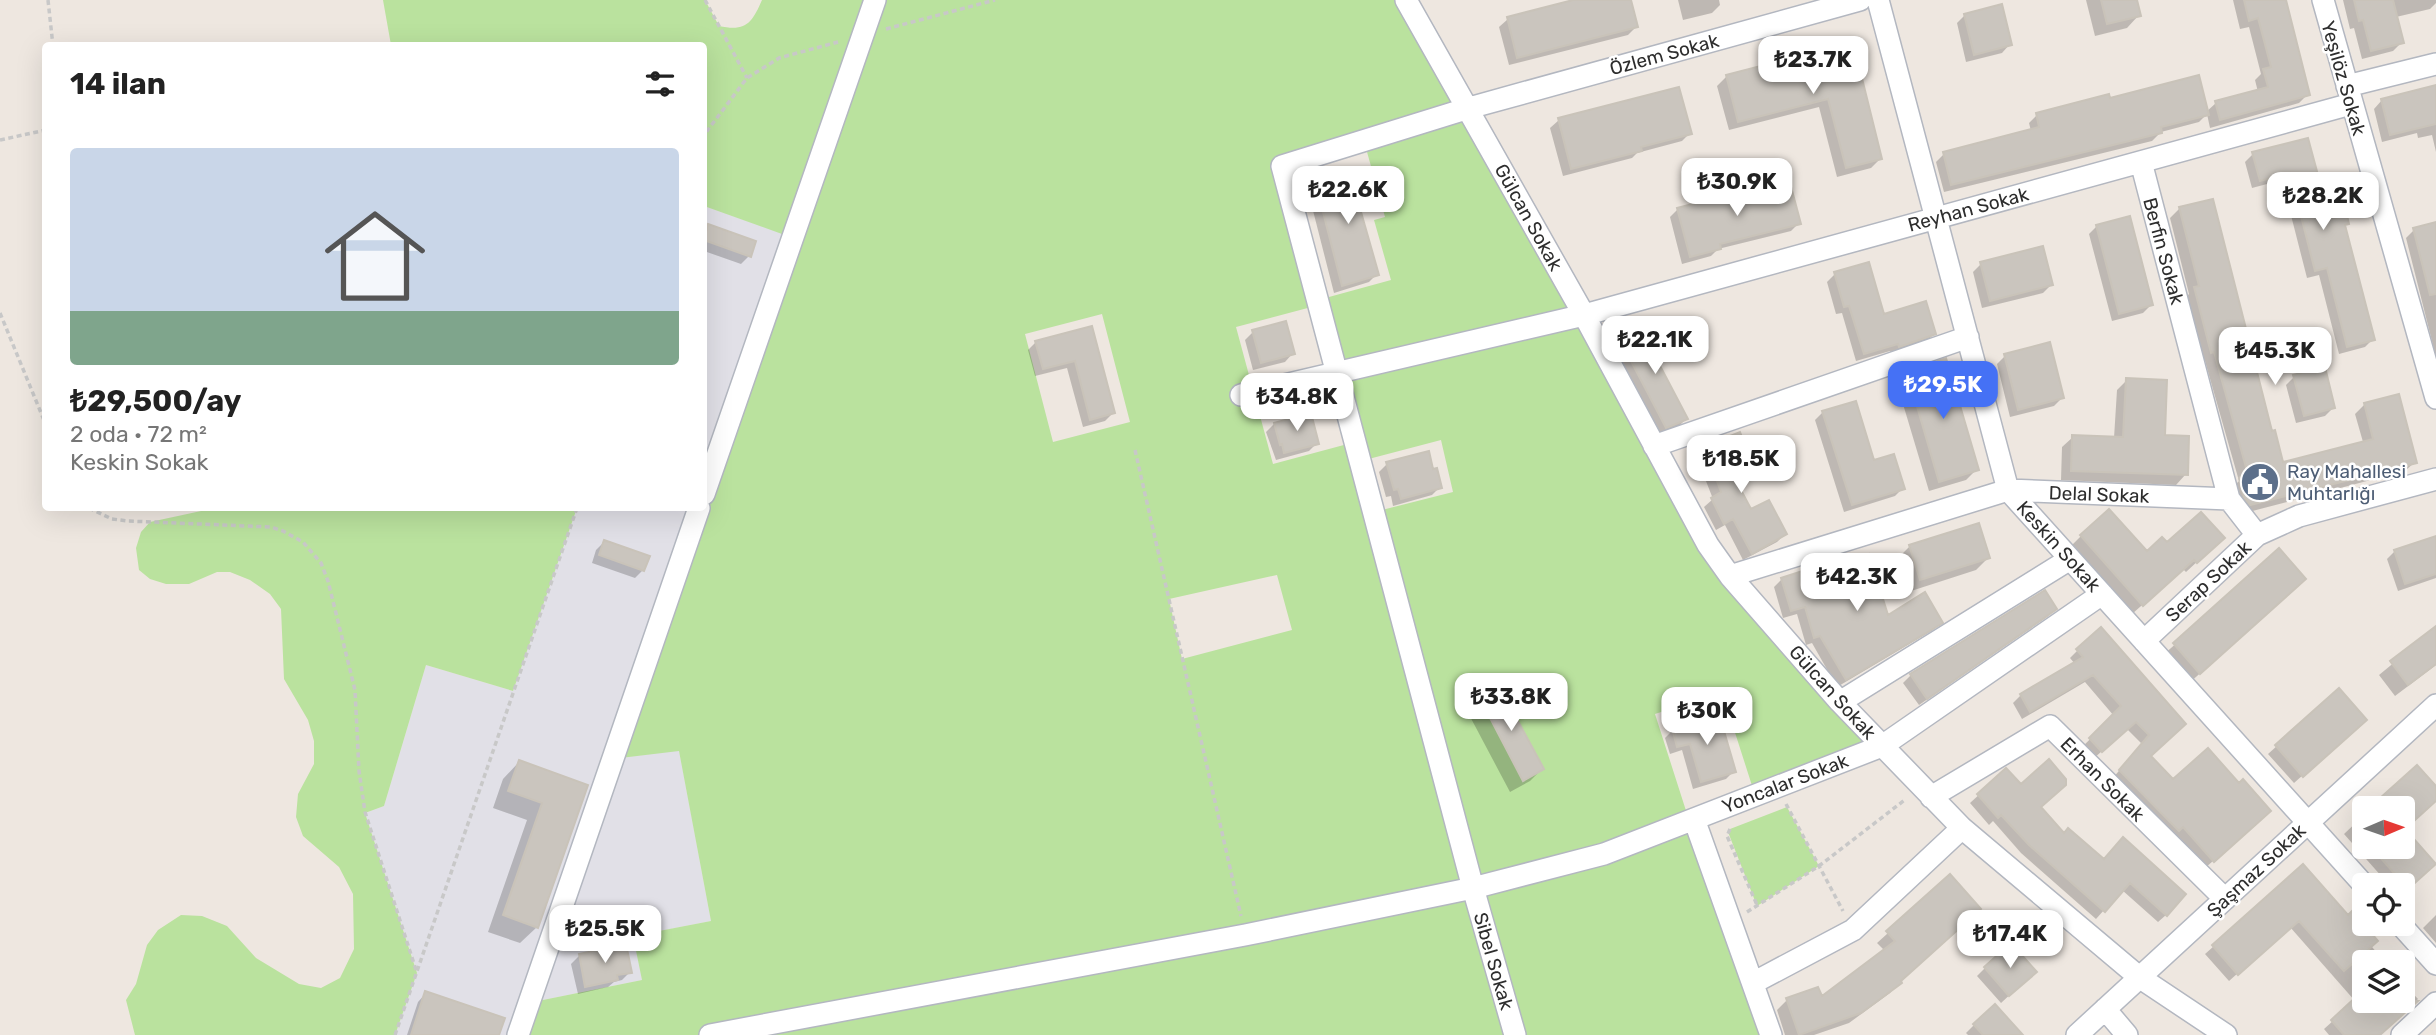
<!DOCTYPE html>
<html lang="tr">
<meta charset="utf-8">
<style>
body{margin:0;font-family:Rubik,sans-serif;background:#f6f6f6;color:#222;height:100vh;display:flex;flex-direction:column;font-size:26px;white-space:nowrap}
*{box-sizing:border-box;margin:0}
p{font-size:23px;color:#767676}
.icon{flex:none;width:38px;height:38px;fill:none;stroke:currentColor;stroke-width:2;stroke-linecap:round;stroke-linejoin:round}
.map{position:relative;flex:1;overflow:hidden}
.sheet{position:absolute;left:42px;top:42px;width:665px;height:469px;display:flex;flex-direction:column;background:#fff;border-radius:7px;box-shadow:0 7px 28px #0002}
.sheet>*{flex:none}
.needle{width:46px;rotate:88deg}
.tools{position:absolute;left:2352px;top:796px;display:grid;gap:14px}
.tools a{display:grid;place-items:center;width:63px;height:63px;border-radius:7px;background:#fff;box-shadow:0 7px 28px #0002;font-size:35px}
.price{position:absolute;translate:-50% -60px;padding:0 16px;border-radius:14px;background:#fff;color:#222;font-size:23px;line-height:46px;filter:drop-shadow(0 2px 4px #0008)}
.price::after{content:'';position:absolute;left:50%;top:42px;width:21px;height:16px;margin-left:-10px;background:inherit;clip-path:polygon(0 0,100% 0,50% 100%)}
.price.on{background:#4571f5;color:#fff}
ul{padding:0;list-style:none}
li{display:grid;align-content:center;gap:14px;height:371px;padding:0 28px}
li+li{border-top:2px solid #e0e0e0}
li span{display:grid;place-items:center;height:217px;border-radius:7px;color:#555}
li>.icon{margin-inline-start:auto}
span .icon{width:126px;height:126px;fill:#fffc;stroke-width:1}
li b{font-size:30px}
h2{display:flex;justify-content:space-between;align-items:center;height:84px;padding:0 28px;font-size:30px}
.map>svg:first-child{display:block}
.industrial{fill:#e1e0e7}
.green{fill:#bae29e;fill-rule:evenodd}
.shadow{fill:#0003}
.building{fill:#cac5be;stroke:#c9c3b9;stroke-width:2}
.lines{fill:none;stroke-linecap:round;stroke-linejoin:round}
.minor-casing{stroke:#b3b7c0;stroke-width:24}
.path{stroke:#c8c8c8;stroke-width:3.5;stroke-dasharray:5 3.5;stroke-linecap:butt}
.minor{stroke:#fff;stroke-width:21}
.labels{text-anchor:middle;stroke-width:5;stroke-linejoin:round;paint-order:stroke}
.street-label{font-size:19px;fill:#2d2d2d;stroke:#fff}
.service-label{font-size:19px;fill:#4e5e75;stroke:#fff;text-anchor:start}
</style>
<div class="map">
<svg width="2436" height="1035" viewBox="0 0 2436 1035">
<rect width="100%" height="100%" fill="#eee7e0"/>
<path class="industrial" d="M704 206 793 237 704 494Z
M577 508H699L613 759 679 750 711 921 634 936 642 980 528 1003 518 1035H395L417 972 365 813 384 806 426 665 513 691Z"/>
<path class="green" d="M383 0H705L719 26C746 32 752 23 762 0H1406L1708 545 1882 746 1755 795 1722 692 1655 714 1689 820 1771 1035H518L528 1003 642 980 633 936 711 921 679 751 612 759 793 238 704 206V46L391 45ZM1364 141 1385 217 1374 220 1391 280 1318 300 1283 166ZM1319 305 1355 442 1273 464 1236 327ZM1102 314 1130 422 1053 442 1025 334ZM1441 440 1453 492 1374 512 1361 461ZM1277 575 1292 630 1182 659 1169 599Z
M215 508H577L513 691 426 665 384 806 365 813 417 973 395 1035H135L126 1000 136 984 147 945 158 930 181 915 202 916 227 926 256 958 299 984 321 988 340 978 354 949 353 894 339 867 303 836 296 817 298 794 314 764V741L308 720 284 679 281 609 270 594 250 580 230 572H217L189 584H166L150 579 139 570 136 548 141 532 150 522Z
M1787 807 1819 866 1757 906 1728 832 1730 829Z"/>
<path class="shadow" d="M1580 0H1630L1636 27 1628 35 1509 65 1499 27 1508 19Z
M1678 0H1719L1720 5 1712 13 1683 20Z
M2086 0H2135L2139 15 2127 28 2095 36Z
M2233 0H2284L2308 94 2299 103 2210 128 2207 114 2199 122 2161 132 2152 141 1944 192 1936 162 1944 154 2031 131 2029 123 2037 115 2109 100 2206 112 2216 103 2258 92 2255 80 2261 74 2249 27 2240 29Z
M2343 0H2436V3L2430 9 2396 17 2402 42 2393 51 2362 59 2354 28 2350 29Z
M1965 15 2010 44 2002 53 1966 62 1957 23Z
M1851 44 1880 159 1871 168 1837 177 1819 107 1729 130 1717 86 1727 76Z
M2436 87V152L2432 135 2418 138 2417 133 2382 142 2374 109 2382 100Z
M1559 120 1690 133 1682 141 1637 153 1632 158 1563 176 1550 128Z
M2307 140 2320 192 2347 224 2344 227 2373 339 2365 347 2339 354 2319 275 2307 278 2282 180 2252 188 2245 162 2253 154Z
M1316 183 1367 201 1358 210 1377 274 1369 282 1334 293 1308 191Z
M2211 201 2270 433 2282 464 2363 442 2355 414 2365 404 2415 462 2405 471 2241 514 2231 489 2239 481 2205 361 2201 362 2185 298 2189 294 2170 218 2179 209Z
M1678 209 1799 223 1791 231 1718 249 1711 256 1682 264 1670 217Z
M2436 224V357L2406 238 2414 230Z
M709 226 749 256 741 264 704 251V232Z
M2097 226 2151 305 2143 313 2112 321 2089 234Z
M1981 264 2051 285 2043 293 1982 308 1973 272Z
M1835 274 1883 316 1934 334 1926 342 1891 354 1890 351 1856 361 1842 313 1836 314 1827 282Z
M1091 328 1113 413 1105 421 1083 427 1067 368 1035 376 1028 350 1036 342Z
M1253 332 1293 353 1285 362 1253 370 1245 340Z
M1624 346 1665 354 1656 363 1686 419 1678 427 1658 435 1616 354Z
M2005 356 2062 398 2054 406 2010 417 1997 364Z
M1908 374 1977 469 1966 480 1929 491 1897 384Z
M2294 377 2333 408 2325 416 2296 423 2286 385Z
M2127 380 2186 474 2176 485 2061 480 2062 447 2073 437 2114 438 2117 390Z
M1823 412 1903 488 1895 496 1844 512 1815 420Z
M1274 424 1317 443 1309 451 1276 460 1266 432Z
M1713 441 1751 465 1743 473 1732 477 1750 512 1785 534 1777 542 1743 560 1725 525 1716 530 1704 507 1713 499 1695 453 1703 445Z
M1387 464 1440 487 1432 495 1393 506 1391 496 1386 497 1379 472Z
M2081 536 2147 554 2166 545 2212 548 2186 572 2183 569 2132 614 2071 546Z
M604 542 643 570 635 578 592 563 596 550Z
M1910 546 1988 558 1976 570 1908 592 1897 559Z
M2436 550V578L2398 591 2387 559 2395 551Z
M2279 551 2292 591 2187 685 2161 657Z
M1782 579 1887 618 1941 622 1933 630 1837 687 1812 643 1806 645 1797 614 1783 618 1774 587Z
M2055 609 2047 617 1919 705 1903 683 1911 675Z
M2436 628V665L2395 696 2379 675Z
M2078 650 2184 724 2149 756 2173 781 2261 819 2205 868 2174 833 2170 837 2112 779 2142 744 2127 729 2093 759 2082 747 2114 716 2085 682 2022 719 2013 703 2021 695 2075 664 2070 658Z
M1498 686 1542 769 1530 781 1510 792 1466 709 1479 697Z
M2339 690 2357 727 2294 783 2268 754Z
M1673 730 1734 771 1726 779 1693 789 1682 750 1670 754 1665 738Z
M519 762 586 786 537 927 520 943 488 932 527 820 493 808 503 779Z
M2417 767 2436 789V800L2403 829 2433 864 2403 892V886H2390L2344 834 2364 815V847H2403V808H2371Z
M2006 770 2063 835 2103 861 2115 848 2166 915 2158 922 2122 890 2096 919 2021 853 1993 821 1989 825 1970 803Z
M2303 867 2385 962H2364V1001H2403V983L2418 999 2379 1035H2329L2324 1029 2355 1001 2290 927 2229 981 2205 954Z
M1950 877 1900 982 1890 993 1849 1023 1814 1035H1785L1777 1010 1787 1000 1821 999 1885 951 1877 943Z
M2436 915V943L2423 928Z
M579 956 630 972 622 980 614 982 608 987 578 994 571 964Z
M1985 968 2027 979 2001 1003 1977 976Z
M426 993 427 1035H407L418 1002Z
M1974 1025 2020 1035H1968L1966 1033Z"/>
<path class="building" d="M1573 0H1631L1638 27 1517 58 1507 17Z
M2101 0H2137L2141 16 2107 24Z
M2244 0H2286L2310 95 2220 120 2215 101 2268 87 2263 69 2271 67 2258 18 2249 21Z
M2354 0H2393L2404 43 2371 51 2363 20 2359 21Z
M2002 4 2012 45 1974 55 1964 14Z
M1853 42 1882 159 1846 168 1828 99 1738 122 1726 75Z
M2199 75 2209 115 2161 127 2162 133 1951 185 1943 152 2039 127 2036 113 2109 94 2110 98Z
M2436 85V124L2390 135 2381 99Z
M1679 87 1692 134 1641 147 1642 151 1571 169 1558 118Z
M2308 138 2322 190 2340 185 2349 224 2345 225 2375 340 2347 347 2327 268 2315 271 2290 173 2260 181 2252 152Z
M1359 169 1369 202 1359 205 1379 275 1342 286 1315 181Z
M1790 183 1801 224 1720 244 1721 249 1690 257 1677 208 1739 192 1740 195Z
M2213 199 2272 431 2275 430 2283 462 2373 439 2364 403 2399 394 2417 463 2250 505 2244 497 2239 478 2247 471 2214 352 2211 353 2194 287 2199 286 2179 207Z
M2130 216 2153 305 2119 314 2096 225Z
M2436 222V294L2430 295 2413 228Z
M708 224 756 241 751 257 704 240Z
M2043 246 2053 285 1990 301 1980 262Z
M1869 262 1884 314 1926 301 1936 334 1899 347 1898 344 1864 354 1849 306 1844 307 1834 272Z
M1286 321 1295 354 1261 363 1252 330Z
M1092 326 1115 413 1090 420 1075 361 1043 369 1035 341Z
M1653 328 1667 354 1657 360 1688 419 1666 428 1622 344Z
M2050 342 2064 398 2018 410 2004 354Z
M1946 358 1979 470 1939 482 1907 372Z
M2325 367 2335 408 2304 416 2293 375Z
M2126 378 2167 380 2165 435 2189 436 2188 475 2071 471 2072 435 2123 437Z
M1856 401 1874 460 1894 454 1905 489 1852 505 1822 411Z
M1311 413 1319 444 1284 453 1282 444 1280 445 1274 423Z
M1740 432 1753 465 1732 473 1751 509 1769 500 1787 534 1752 554 1733 519 1724 524 1711 498 1721 492 1703 443 1713 439 1715 442Z
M1429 451 1433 469 1437 468 1442 488 1401 499 1398 489 1394 490 1386 462Z
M2109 509 2147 551 2162 537 2167 542 2201 512 2225 538 2197 563 2194 560 2143 606 2080 535Z
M1979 523 1990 558 1920 580 1909 545Z
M2436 536V574L2405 584 2394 550Z
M604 540 650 556 644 571 599 555Z
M2279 548 2306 579 2200 674 2173 643Z
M1869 554 1888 615 1925 592 1943 623 1846 680 1820 636 1814 638 1805 607 1791 611 1781 578 1818 566 1819 569Z
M2045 590 2057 609 1927 699 1910 674Z
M2436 626V664L2408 685 2390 661Z
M2101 627 2186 724 2151 756 2173 779 2208 748 2239 783 2243 779 2271 811 2214 862 2183 827 2179 831 2119 770 2149 735 2136 722 2102 752 2089 738 2121 706 2093 675 2030 712 2020 694 2083 657 2076 649Z
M1498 684 1544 769 1523 781 1478 695Z
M2339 688 2367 720 2303 777 2275 745Z
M1719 714 1736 772 1701 782 1690 744 1677 747 1672 728Z
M2049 759 2066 779V785L2041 807 2064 833 2068 828 2104 859 2123 837 2186 894 2167 916 2130 883 2105 912 2029 845 2001 815 1998 818 1977 794 2006 768 2021 784Z
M519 760 588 785 538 928 503 915 542 803 508 791Z
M2417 765 2436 786V801L2415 820 2405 808H2369Z
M2413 838 2436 864 2408 889 2371 847H2403Z
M2303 864 2348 915 2352 911 2378 941 2344 971 2299 921 2238 975 2212 945Z
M1950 874 1981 909 1901 981 1902 983 1861 1013 1799 1035 1786 998 1818 987 1822 996 1895 941 1886 931Z
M2011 943 2037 972 2009 996 1984 967Z
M626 944 632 973 617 975 618 980 585 987 579 954Z
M425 991 505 1018 499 1035H411Z
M2356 997 2360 1001H2418L2380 1035H2344L2331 1020Z
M1995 1004 2023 1035H1983L1973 1024Z"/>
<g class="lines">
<g class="minor-casing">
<path id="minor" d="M1406 0 1584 315 1708 545 1730 576 1840 702 1962 828 2139 977 2226 1035
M1878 0 2008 490 2365 886
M2323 0 2436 398
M2347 86 2436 64
M2141 162 2229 499 2257 535
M1241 395 1584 315 2351 104
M1654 446 1968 337
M704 494 875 0
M1730 576 2008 490 2229 499
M2144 641 2257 535 2299 516 2436 479
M1840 702 2070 559
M1931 797 2050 726 2225 899
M1694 819 1771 1035
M2400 924 2436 964
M1753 983 1853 930 1962 828
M2105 1009 2127 1035
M518 1035 699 508
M710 1035 1245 935 1473 888 1604 854 1882 746 2102 594
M1515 1035 1473 888 1282 166 1469 108 1860 0
M2077 1035 2436 705
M2402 1035 2436 1003"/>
</g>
<path class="path" d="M48 0 53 46
M705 0 747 78
M886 29 995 0
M0 140 46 130
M704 140 707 131 747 78 779 58 838 42
M0 313 46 425
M1135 450 1241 916
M89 508 112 519 128 521 271 527 283 531 303 542 321 563 328 581 355 690 359 771 365 812 417 973
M1786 804 1843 911
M1730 829 1727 836 1757 905
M1747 912 1819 866 1906 799
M395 1035 577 508"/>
<use href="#minor" class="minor"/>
</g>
<defs>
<g id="civic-disc" transform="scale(2.0125)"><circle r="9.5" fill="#5c6f8a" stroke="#fff"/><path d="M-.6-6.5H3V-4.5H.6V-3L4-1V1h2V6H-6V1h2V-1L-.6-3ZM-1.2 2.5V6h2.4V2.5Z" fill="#fff"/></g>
</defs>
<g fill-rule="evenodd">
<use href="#civic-disc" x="2260" y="482"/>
</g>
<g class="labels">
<g class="street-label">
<text transform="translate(1664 54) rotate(-15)" y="7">Özlem Sokak</text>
<text transform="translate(2344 78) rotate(74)" y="7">Yeşilöz Sokak</text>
<text transform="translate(1968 209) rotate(-15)" y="7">Reyhan Sokak</text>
<text transform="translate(1529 217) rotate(61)" y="7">Gülcan Sokak</text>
<text transform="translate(2164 251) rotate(75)" y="7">Berfin Sokak</text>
<text transform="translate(2099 494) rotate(2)" y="7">Delal Sokak</text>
<text transform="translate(2059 546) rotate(48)" y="7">Keskin Sokak</text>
<text transform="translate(2208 581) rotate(-43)" y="7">Serap Sokak</text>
<text transform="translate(1833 692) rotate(48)" y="7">Gülcan Sokak</text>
<text transform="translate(2103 779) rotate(45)" y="7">Erhan Sokak</text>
<text transform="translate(1785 783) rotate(-21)" y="7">Yoncalar Sokak</text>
<text transform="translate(2256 870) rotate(-43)" y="7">Şaşmaz Sokak</text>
<text transform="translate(1494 961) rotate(74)" y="7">Sibel Sokak</text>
</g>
<g class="service-label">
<text x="2287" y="478">Ray Mahallesi<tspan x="2287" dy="22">Muhtarlığı</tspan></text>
</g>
</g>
</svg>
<div class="tools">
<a><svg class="needle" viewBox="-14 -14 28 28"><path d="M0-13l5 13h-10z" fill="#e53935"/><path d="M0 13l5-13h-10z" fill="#767676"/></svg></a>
<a><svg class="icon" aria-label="locate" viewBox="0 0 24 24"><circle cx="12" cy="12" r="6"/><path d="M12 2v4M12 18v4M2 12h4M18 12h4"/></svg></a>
<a><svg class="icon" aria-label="layers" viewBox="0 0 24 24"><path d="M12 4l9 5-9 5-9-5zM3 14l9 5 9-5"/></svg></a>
</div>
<b class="price" style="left:1813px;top:96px">₺23.7K</b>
<b class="price" style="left:1737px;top:218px">₺30.9K</b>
<b class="price" style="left:1348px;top:226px">₺22.6K</b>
<b class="price" style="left:2323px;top:232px">₺28.2K</b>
<b class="price" style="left:1655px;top:376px">₺22.1K</b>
<b class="price" style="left:2275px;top:387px">₺45.3K</b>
<b class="price on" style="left:1943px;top:421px">₺29.5K</b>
<b class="price" style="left:1297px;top:433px">₺34.8K</b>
<b class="price" style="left:1741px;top:495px">₺18.5K</b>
<b class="price" style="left:1857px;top:613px">₺42.3K</b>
<b class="price" style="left:1511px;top:733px">₺33.8K</b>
<b class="price" style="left:1707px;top:747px">₺30K</b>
<b class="price" style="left:605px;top:965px">₺25.5K</b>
<b class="price" style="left:2010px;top:970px">₺17.4K</b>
<section class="sheet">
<h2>14 ilan<svg class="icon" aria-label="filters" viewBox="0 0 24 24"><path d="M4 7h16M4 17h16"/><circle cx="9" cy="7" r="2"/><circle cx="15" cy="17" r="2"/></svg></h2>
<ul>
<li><span style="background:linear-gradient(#c9d6e8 75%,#7fa58c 0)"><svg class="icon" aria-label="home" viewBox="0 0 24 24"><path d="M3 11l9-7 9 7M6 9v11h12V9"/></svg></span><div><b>₺29,500/ay</b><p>2 oda · 72 m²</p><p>Keskin Sokak</p></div></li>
</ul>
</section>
</div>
